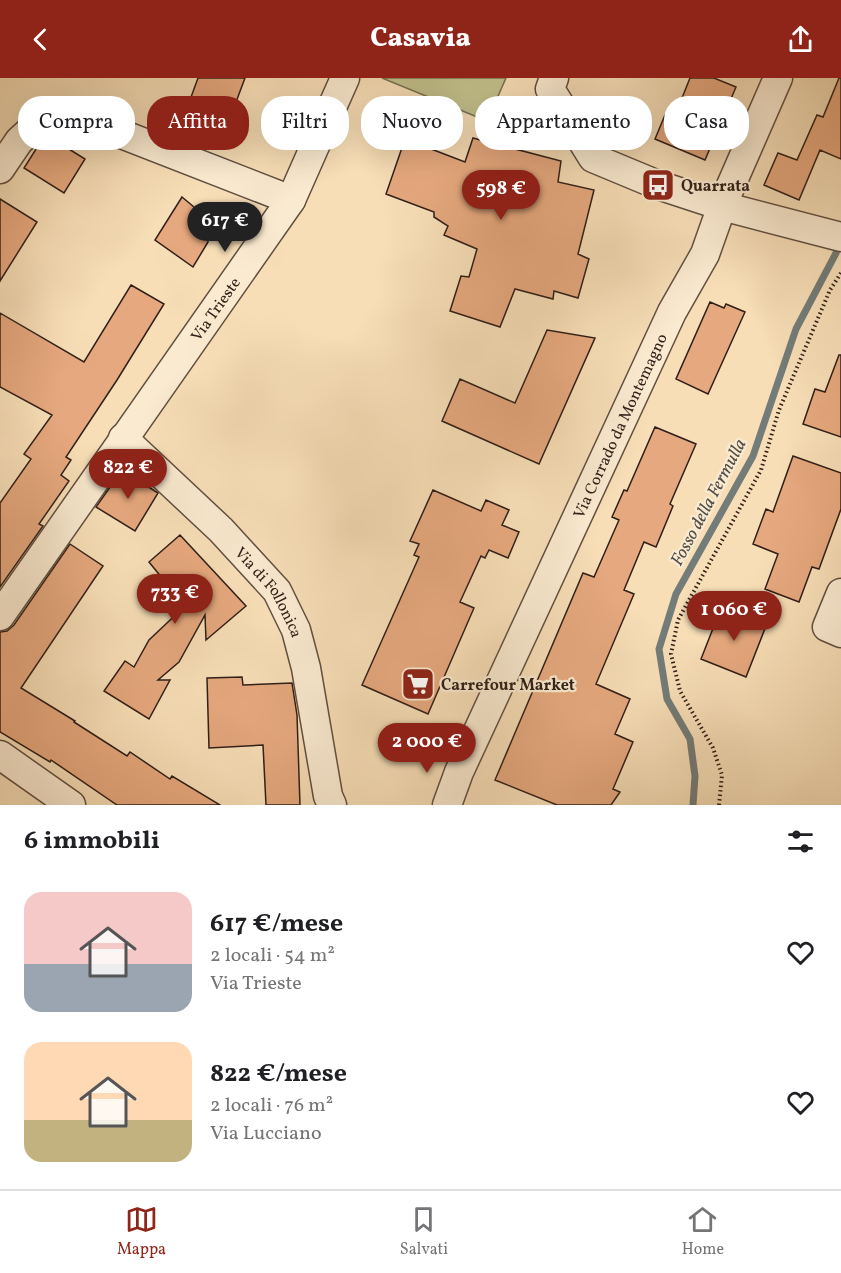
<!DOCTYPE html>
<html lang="it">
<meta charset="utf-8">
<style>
body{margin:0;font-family:Vollkorn,serif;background:#f2f2f2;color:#202124;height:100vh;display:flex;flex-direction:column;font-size:22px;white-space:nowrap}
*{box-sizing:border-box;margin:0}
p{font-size:20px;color:#757577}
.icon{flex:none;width:33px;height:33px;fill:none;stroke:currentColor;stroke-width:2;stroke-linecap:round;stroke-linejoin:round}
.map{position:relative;height:727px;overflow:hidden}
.sheet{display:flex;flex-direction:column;background:#fff;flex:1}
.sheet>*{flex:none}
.top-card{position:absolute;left:18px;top:18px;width:806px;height:54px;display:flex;gap:12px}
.price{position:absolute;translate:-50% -51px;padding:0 14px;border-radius:21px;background:#8f2418;color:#fff;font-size:20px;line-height:39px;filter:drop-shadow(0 2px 3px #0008)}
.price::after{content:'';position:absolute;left:50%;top:36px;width:18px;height:14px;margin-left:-9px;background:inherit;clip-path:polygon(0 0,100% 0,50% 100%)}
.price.active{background:#222;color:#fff}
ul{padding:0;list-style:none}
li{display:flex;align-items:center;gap:18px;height:150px;padding:0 24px}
li span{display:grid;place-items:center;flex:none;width:168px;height:120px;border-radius:18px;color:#555}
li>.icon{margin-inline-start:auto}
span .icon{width:72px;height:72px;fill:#fffc;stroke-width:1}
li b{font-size:26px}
h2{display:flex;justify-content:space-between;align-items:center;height:72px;padding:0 24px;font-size:26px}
.tag{padding:0 21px;border-radius:24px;background:#fff;box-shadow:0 6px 24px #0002;font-size:21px;line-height:54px}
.tag.active{background:#8f2418;color:#fff}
header{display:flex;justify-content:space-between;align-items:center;height:78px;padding:0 24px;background:#8f2418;color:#fff;font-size:27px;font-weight:800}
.dock{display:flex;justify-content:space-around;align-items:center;height:84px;border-top:2px solid #e0e0e0;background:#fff;font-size:16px;color:#757577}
.dock a{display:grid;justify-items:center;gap:3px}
.dock .active{color:#8f2418}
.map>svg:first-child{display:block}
.green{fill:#c1c08b;stroke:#787052;stroke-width:1.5}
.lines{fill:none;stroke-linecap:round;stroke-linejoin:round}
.stream{stroke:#737c78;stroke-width:7}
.building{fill:#e6a87e;stroke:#2f1f18;stroke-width:1.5}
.minor-casing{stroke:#614f40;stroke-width:31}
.path{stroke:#2f1f18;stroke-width:4;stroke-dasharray:1.5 3;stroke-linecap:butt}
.minor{stroke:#faead0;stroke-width:28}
.labels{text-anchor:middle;stroke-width:4.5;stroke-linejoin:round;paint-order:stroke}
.poi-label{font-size:16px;font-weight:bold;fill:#2f1f18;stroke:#faead0;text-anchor:start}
.street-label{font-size:16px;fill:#2f1f18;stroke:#faead0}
.water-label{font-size:18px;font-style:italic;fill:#514e48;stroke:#faead0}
</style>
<header><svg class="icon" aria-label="back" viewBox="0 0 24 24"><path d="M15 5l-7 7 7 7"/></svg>Casavia<svg class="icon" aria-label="share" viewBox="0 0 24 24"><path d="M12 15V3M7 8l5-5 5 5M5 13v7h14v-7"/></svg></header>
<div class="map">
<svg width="841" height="727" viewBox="0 0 841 727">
<rect width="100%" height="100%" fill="#f7deb7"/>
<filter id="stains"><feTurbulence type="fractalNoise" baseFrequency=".00333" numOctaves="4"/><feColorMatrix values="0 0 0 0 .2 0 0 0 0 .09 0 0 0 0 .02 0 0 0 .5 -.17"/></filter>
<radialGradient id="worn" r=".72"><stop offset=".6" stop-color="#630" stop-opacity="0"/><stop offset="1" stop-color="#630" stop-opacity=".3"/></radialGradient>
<path class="green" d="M382 0H506L487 43Z"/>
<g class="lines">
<path class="stream" d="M693 727 695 698 690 661 667 621 659 571 676 516 753 378 796 251 836 175"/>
</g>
<path class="building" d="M198 0H245L224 56 183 41Z
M690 0H714L736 9 705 82 655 61 665 37 674 40Z
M839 0H841V81L820 72 799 122 764 107 778 75 797 82 817 37 823 39Z
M48 58 85 81 64 115 24 90 38 68Z
M473 60 561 83 558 104 594 112 578 176 589 181 578 220 554 213 553 221 515 211 500 249 450 233 461 198 469 199 477 171 444 157 448 148 434 139V134L386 116 405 61 465 84Z
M182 119 206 139 208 164 193 189 155 162Z
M0 121 37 144 0 203Z
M131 207 164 226 117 302 66 379 71 382 61 397 69 403 39 446 43 448 0 509V425L31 381 24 376 52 337 0 309V235L84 284Z
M710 224 724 230 726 226 745 234 708 316 676 301Z
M547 252 595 260 539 386 442 343 460 301 515 325Z
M839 277H841V359L803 346 815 311 825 314Z
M655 349 696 366 670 426 673 428 656 469 644 464 624 512 634 516 596 606 630 621 615 656 633 664 613 711 620 714 611 727H557L495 702 583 495 594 499 619 442 612 439 624 412 627 413Z
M793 378 841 395V431L819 491 812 489 799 524 765 511 778 476 753 466 766 431 773 434Z
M122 392 158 415 135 453 96 429Z
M433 412 481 433 486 422 509 432 502 447 519 454 508 480 489 472 485 480 481 478 460 524 474 530 428 636 362 607 419 479 414 477 419 466 410 463Z
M180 457 246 528 206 562 205 537 179 584 158 602H170L149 641 104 613 125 583 134 589 149 562 185 528 149 484Z
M70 466 103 488 21 610 75 643 74 644 127 678 130 674 170 701 172 698 220 727H117L51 682 50 684 0 654V554L7 553 14 547Z
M721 530 766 548 746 599 701 581Z
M242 599 243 607 292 605 297 637 300 727H266L263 667 209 670 207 600Z"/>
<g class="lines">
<g class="minor-casing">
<g id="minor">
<path d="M554 0 550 11 593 80 658 107 722 128 841 159"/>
<path d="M0 91 19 63 44 40 70 36 291 122"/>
<path id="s1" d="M123 360 221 452 277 513 296 552 306 590 328 718 332 727"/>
<path d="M841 515 827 549 841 555"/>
<path id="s2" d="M0 538 291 122 345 0"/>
<path d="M0 677 71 727"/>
<path id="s3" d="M447 727 459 694 672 234 705 176 722 128 778 0"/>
</g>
</g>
<path class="path" d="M719 727 722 697 713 670 680 613 671 576 678 542 761 392 779 332 830 212 841 195"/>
<use href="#minor" class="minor"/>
</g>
<defs>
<g id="bus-square" transform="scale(1.725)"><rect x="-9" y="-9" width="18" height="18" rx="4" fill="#8f2418" stroke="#faead0"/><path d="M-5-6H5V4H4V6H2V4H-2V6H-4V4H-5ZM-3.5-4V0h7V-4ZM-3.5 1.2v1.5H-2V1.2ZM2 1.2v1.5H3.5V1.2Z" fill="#fff"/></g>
<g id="supermarket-square" transform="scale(1.725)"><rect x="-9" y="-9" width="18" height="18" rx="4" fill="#8f2418" stroke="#faead0"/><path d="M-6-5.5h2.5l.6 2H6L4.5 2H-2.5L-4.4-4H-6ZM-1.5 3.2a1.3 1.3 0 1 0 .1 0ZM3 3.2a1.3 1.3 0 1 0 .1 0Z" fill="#fff"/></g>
</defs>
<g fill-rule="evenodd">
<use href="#bus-square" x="658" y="107"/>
<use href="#supermarket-square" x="418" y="606"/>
</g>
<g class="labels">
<g class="poi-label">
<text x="681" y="113">Quarrata</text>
<text x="441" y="612">Carrefour Market</text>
</g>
<g class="street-label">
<text dy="6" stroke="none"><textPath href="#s2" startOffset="375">Via Trieste</textPath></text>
<text dy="6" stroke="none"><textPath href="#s3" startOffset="417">Via Corrado da Montemagno</textPath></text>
<text dy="6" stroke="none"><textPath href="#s1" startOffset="214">Via di Follonica</textPath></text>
</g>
<g class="water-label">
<text transform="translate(708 424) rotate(-62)" y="6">Fosso della Fermulla</text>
</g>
</g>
<rect width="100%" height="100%" filter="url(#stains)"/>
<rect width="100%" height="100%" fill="url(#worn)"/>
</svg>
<b class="price" style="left:501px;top:143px">598 €</b>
<b class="price active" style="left:225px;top:175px">617 €</b>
<b class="price" style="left:128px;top:422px">822 €</b>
<b class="price" style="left:175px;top:547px">733 €</b>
<b class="price" style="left:734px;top:564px">1 060 €</b>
<b class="price" style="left:427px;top:696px">2 000 €</b>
<div class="top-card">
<a class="tag">Compra</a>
<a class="tag active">Affitta</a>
<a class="tag">Filtri</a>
<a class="tag">Nuovo</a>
<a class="tag">Appartamento</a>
<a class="tag">Casa</a>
</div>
</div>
<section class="sheet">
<h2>6 immobili<svg class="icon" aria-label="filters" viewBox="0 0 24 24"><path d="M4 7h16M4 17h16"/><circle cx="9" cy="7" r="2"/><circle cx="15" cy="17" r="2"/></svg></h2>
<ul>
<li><span style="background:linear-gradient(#f6c9c9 60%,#9aa5b1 0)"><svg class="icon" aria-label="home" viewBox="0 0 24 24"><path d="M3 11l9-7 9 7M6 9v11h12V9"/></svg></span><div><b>617 €/mese</b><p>2 locali · 54 m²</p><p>Via Trieste</p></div><svg class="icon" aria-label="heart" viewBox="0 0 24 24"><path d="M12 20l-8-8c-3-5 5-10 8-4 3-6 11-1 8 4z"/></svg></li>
<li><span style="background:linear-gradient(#ffd9b3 65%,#c2b280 0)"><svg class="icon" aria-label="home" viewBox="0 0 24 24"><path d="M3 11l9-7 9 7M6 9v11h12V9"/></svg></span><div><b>822 €/mese</b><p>2 locali · 76 m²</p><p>Via Lucciano</p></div><svg class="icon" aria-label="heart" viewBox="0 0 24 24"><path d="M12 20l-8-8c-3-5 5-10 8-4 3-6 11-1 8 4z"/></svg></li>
</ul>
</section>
<nav class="dock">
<a class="active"><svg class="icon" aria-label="map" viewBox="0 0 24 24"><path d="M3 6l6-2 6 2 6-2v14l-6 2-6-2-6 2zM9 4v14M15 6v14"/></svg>Mappa</a>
<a><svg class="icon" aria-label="saved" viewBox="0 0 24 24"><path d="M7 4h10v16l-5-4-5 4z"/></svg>Salvati</a>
<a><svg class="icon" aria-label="home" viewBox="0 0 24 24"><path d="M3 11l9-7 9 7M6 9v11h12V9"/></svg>Home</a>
</nav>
